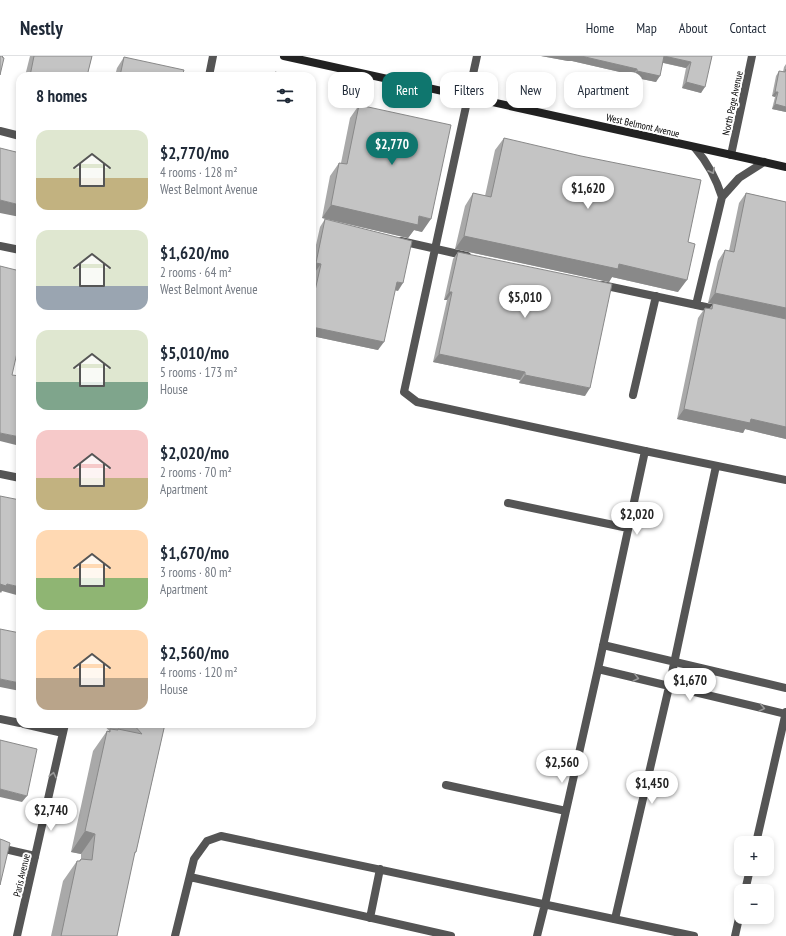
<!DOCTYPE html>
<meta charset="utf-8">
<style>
body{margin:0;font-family:"PT Sans Narrow",sans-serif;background:#f6f6f7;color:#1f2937;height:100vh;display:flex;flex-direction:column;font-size:15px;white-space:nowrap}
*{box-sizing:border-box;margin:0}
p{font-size:13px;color:#747a83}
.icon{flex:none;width:22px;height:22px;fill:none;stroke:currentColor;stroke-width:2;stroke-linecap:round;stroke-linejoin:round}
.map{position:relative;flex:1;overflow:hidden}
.details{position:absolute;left:16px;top:16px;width:300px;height:656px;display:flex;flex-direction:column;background:#fff;border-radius:12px;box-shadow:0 2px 6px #0003}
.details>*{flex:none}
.top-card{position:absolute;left:328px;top:16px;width:380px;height:36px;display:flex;gap:8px}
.tools{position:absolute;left:734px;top:780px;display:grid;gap:8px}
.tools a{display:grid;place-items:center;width:40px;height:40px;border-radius:8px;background:#fff;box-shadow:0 2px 6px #0003;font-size:20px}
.price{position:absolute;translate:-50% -34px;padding:0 9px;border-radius:14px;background:#fff;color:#222;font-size:13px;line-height:26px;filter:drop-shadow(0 1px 2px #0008)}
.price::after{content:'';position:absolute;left:50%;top:24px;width:12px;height:9px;margin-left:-6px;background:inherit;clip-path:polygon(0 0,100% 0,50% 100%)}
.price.selected{background:#0f766e;color:#fff}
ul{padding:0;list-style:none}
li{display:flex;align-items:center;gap:12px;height:100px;padding:0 20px}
li span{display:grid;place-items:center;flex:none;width:112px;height:80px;border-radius:12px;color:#555}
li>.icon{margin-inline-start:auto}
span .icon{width:48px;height:48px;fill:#fffc;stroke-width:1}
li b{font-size:17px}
h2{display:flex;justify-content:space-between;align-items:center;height:48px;padding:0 20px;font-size:17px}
.pill{padding:0 14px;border-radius:12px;background:#fff;box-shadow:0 2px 6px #0003;font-size:14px;line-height:36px}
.pill.selected{background:#0f766e;color:#fff}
header{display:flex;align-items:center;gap:24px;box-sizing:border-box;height:56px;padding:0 20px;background:#fff;border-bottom:1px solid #e0e1e3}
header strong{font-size:19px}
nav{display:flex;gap:22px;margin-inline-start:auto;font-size:14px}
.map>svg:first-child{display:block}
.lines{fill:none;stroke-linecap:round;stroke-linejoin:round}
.service{stroke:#555;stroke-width:8}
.minor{stroke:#555;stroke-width:8}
.secondary{stroke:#222;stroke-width:8}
.wall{fill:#a9a9a9}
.shaded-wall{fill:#898989}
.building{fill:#c4c4c4;stroke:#898989}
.oneway{stroke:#999}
.labels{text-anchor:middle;stroke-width:4;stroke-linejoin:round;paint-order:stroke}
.street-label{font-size:10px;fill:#000;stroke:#fff}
</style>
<header>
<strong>Nestly</strong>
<nav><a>Home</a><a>Map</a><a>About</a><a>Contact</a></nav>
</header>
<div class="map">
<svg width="786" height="880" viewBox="0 0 786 880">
<rect width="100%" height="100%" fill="#fff"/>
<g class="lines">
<path class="service" d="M468 41 404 336 417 346 645 395
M0 75 20 80
M695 92C708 107 716 122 722 141
M401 185 467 200
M602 229 720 254
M696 249 722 141 739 122 764 106
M633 339 656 240
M0 792 35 800
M190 821 451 880
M370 862 380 813
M175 880 194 803 207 785 221 780 694 880
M537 880 545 848"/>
<path class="minor" d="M209 20 213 0
M468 41 477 0
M731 99 752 0
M0 190 20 194
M0 418 20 422
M508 447 628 472
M603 589 786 632
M598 613 786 658
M0 663 20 667
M24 668 63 677
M446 729 566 755
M756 787 786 656
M745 835 750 813
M545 848 598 613 645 395 786 424
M615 863 669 631 716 410
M17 880 65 668
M735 880 741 853"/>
<path class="secondary" d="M284 0 786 111"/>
</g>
<path class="wall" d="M30 0H92L87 20H25Z
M541 0H712L701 37 682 32 686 12 663 7 656 26 632 21 633 19 572 5H568Z
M124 1 182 20H115L117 12Z
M786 8V56L772 53 775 41 772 40 776 20 779 15 783 16 784 11Z
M20 41V53L17 52Z
M359 49 422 176 414 174 408 182 322 162 330 120 339 107H341L350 62Z
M504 82 688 186 678 236 612 221 609 226 455 193 465 150 473 137 485 140 495 94Z
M746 137 786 146V383L745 373 743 377 677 363 698 262 705 252 709 253 713 248 708 247 718 205 725 194 729 195 739 147Z
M325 163 398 235 395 234 378 294 312 280V232L315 216 312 215V207L320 171Z
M458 196 585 340 519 327 520 324 433 306 447 244H444L453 203Z
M103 668H165L136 796 134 799 117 880H51L63 825 77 805H79L81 803V798L71 796 93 695 107 675H109Z"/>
<path class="shaded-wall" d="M541 0H581L637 13 633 19 572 5H568Z
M664 0 691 6 686 12 660 6Z
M637 15 660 20 656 26 632 21Z
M686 26 705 31 701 37 682 32Z
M775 36H778L775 41 772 40Z
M20 48V53L17 52Z
M775 48 786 51V56L772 53Z
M0 144 20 149V161L0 157Z
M331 149 419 160 431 163 422 176 414 174 408 182 322 162Z
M464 180 619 208 687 224 678 236 612 221 609 226 455 193Z
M316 207 321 208 315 216 312 215V212Z
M397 226 403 227 398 235 391 233Z
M449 236H452L447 244H444Z
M715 237 786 252V263L708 247Z
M312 271 384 286 378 294 312 280Z
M19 288H20V297L13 295Z
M439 298 525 316 520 324 433 306Z
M525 319 590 332 585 340 519 327Z
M684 353 751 363 786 371V383L745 373 743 377 677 363Z
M0 377 20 381V390L0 385Z
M0 528H7L20 531V540L2 535 1 537 0 536Z
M0 623 20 627V635L0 631Z
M0 733 27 740 22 746 0 741Z
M85 775 95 778 81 798 71 796Z"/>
<path class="building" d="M0 0H3L2 1 4 2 0 19Z
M34 0H92L87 20H30Z
M581 0H712L705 31 686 26 691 6 664 0 660 20 637 15V13Z
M124 1 184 14 182 20H120Z
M786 13V51L775 48 778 36H775L779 15 785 16Z
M275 16 291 20H274Z
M359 49 451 69 431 163 419 160 418 169 331 149 339 107 347 108Z
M504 82 581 100 701 124 688 186 695 188 687 224 619 208 618 213 464 180 473 137 491 141Z
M0 92 20 97V149L0 144Z
M746 137 786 146V252L715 237 725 194 734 196Z
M325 163 412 185 403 227 397 226 384 286 312 271V248L321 208 316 207Z
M458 196 612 228 590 332 525 319V316L439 298 452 236H449Z
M0 210 20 215V288H19L12 319 20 320V381L0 377Z
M713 247 786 263V371L751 363 750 367 684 353 705 252 712 253Z
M0 440 20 444V531L7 528 6 530 0 528Z
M0 573 20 577V627L0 623Z
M133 668H165L136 796H135L117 880H61L77 805H80L81 803 92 804 95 778 85 775 107 675 110 676V673L118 674V673L142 678Z
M0 684 37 693 27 740 0 733Z
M0 783 3 784 10 787 0 829Z"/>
<defs><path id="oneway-chevron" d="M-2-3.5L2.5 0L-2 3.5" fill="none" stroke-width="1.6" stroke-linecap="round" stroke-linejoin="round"/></defs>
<g class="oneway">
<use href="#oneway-chevron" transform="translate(712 115) rotate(63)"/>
<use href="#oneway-chevron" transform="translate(636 622) rotate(14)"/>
<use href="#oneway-chevron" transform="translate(762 652) rotate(13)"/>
<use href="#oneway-chevron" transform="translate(53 719) rotate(-77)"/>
</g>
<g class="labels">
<g class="street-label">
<text transform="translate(732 47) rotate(-78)" y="4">North Page Avenue</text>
<text transform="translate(643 69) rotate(13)" y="4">West Belmont Avenue</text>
<text transform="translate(21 819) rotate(-77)" y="4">Paris Avenue</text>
</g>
</g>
</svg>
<div class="tools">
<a>+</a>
<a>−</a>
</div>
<b class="price selected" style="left:392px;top:110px">$2,770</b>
<b class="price" style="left:588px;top:154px">$1,620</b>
<b class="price" style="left:525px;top:263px">$5,010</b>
<b class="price" style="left:637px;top:480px">$2,020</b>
<b class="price" style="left:690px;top:646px">$1,670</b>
<b class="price" style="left:562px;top:728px">$2,560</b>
<b class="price" style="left:652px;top:749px">$1,450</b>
<b class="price" style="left:51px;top:776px">$2,740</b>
<div class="top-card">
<a class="pill">Buy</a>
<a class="pill selected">Rent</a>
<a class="pill">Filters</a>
<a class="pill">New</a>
<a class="pill">Apartment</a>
</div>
<section class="details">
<h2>8 homes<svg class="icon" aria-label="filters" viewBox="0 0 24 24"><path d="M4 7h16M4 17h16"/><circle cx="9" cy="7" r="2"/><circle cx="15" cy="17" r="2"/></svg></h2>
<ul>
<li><span style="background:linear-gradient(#dfe7d0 60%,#c2b280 0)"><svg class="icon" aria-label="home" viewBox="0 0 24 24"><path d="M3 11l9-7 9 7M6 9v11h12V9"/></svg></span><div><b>$2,770/mo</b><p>4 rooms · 128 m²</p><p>West Belmont Avenue</p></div></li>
<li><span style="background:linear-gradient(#dfe7d0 70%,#9aa5b1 0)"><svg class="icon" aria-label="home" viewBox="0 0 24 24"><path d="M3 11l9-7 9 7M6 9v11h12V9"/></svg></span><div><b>$1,620/mo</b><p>2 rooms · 64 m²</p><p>West Belmont Avenue</p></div></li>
<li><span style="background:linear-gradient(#dfe7d0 65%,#7fa58c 0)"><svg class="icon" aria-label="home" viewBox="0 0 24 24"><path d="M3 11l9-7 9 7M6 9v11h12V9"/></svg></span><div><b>$5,010/mo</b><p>5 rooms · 173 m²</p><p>House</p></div></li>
<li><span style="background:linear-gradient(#f6c9c9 60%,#c2b280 0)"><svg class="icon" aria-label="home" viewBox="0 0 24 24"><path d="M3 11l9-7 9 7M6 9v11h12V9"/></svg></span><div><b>$2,020/mo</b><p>2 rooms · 70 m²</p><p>Apartment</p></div></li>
<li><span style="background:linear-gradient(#ffd9b3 60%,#8fb573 0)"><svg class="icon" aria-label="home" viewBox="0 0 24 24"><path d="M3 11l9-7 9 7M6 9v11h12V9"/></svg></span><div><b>$1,670/mo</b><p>3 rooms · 80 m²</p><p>Apartment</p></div></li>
<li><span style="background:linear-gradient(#ffd9b3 60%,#b9a48a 0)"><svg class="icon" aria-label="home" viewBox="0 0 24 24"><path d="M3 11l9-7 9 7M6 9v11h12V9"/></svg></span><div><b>$2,560/mo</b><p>4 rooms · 120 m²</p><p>House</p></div></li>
</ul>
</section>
</div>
